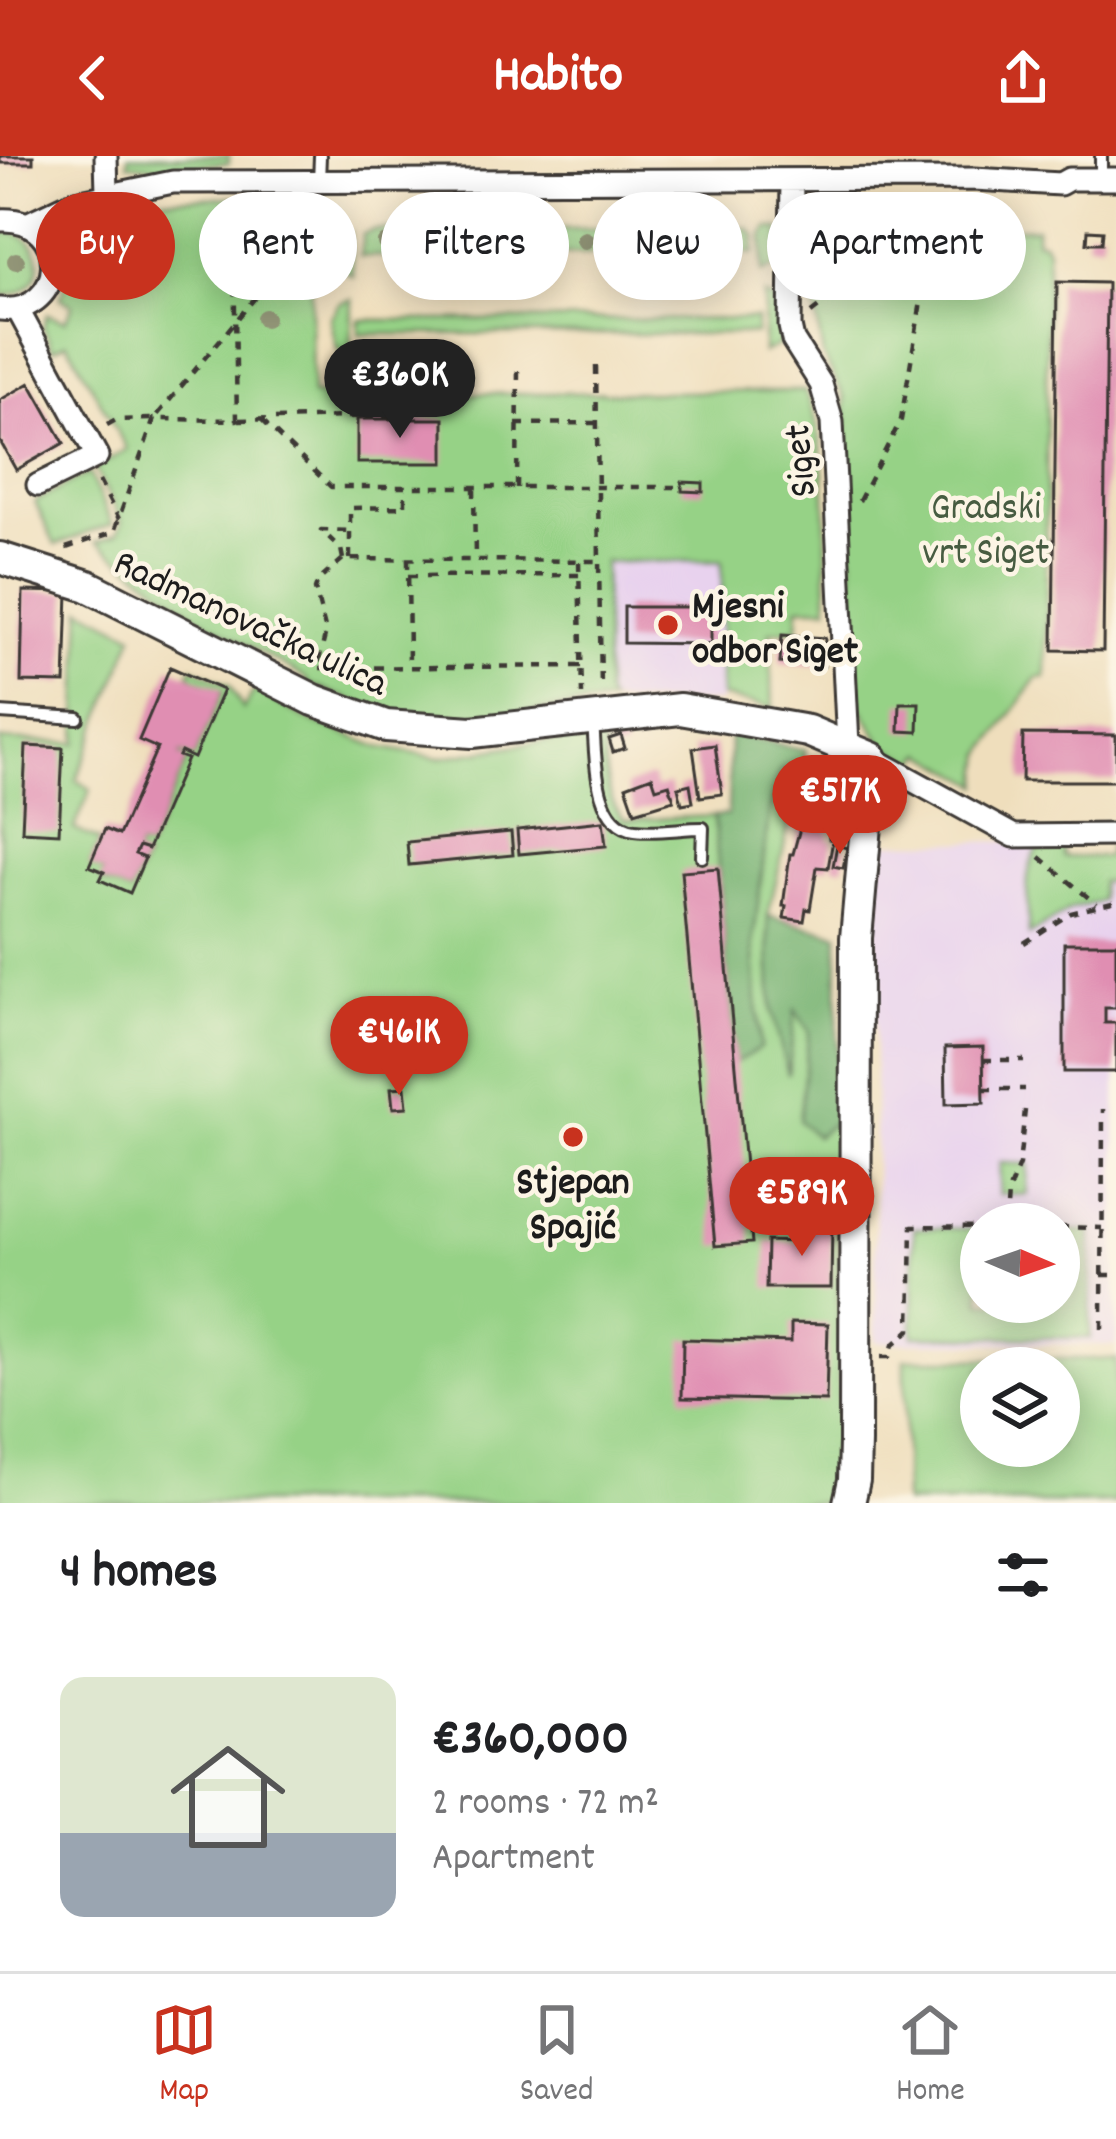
<!DOCTYPE html>
<meta charset="utf-8">
<style>
body{margin:0;font-family:Dekko,sans-serif;background:#f2f2f2;color:#202124;height:100vh;display:flex;flex-direction:column;font-size:45px;white-space:nowrap}
*{box-sizing:border-box;margin:0}
p{font-size:39px;color:#757577}
.icon{flex:none;width:66px;height:66px;fill:none;stroke:currentColor;stroke-width:2;stroke-linecap:round;stroke-linejoin:round}
.map{position:relative;height:1347px;overflow:hidden}
.sheet{display:flex;flex-direction:column;background:#fff;flex:1}
.sheet>*{flex:none}
.guide{position:absolute;left:36px;top:36px;width:1044px;height:108px;display:flex;gap:24px}
.needle{width:78px;rotate:92deg}
.buttons{position:absolute;left:960px;top:1047px;display:grid;gap:24px}
.buttons a{display:grid;place-items:center;width:120px;height:120px;border-radius:50%;background:#fff;box-shadow:0 6px 30px #0003;font-size:60px}
.price{position:absolute;translate:-50% -102px;padding:0 27px;border-radius:42px;background:#c8321e;color:#fff;font-size:39px;line-height:78px;filter:drop-shadow(0 3px 6px #0008)}
.price::after{content:'';position:absolute;left:50%;top:72px;width:36px;height:27px;margin-left:-18px;background:inherit;clip-path:polygon(0 0,100% 0,50% 100%)}
.price.selected{background:#222;color:#fff}
ul{padding:0;list-style:none}
li{display:flex;align-items:center;gap:36px;height:300px;padding:0 60px}
li+li{border-top:3px solid #e0e0e0}
li span{display:grid;place-items:center;flex:none;width:336px;height:240px;border-radius:24px;color:#555}
li>.icon{margin-inline-start:auto}
span .icon{width:144px;height:144px;fill:#fffc;stroke-width:1}
li b{font-size:51px}
h2{display:flex;justify-content:space-between;align-items:center;height:144px;padding:0 60px;font-size:51px}
.chip{padding:0 42px;border-radius:54px;background:#fff;box-shadow:0 6px 30px #0003;font-size:42px;line-height:108px}
.chip.selected{background:#c8321e;color:#fff}
header{display:flex;justify-content:space-between;align-items:center;height:156px;padding:0 60px;background:#c8321e;color:#fff;font-size:54px;font-weight:700}
.tabs{display:flex;justify-content:space-around;align-items:center;height:168px;border-top:3px solid #e0e0e0;background:#fff;font-size:33px;color:#757577}
.tabs a{display:grid;justify-items:center;gap:6px}
.tabs .selected{color:#c8321e}
.map>svg:first-child{display:block}
.built{fill:#e8d2ee;fill-rule:evenodd}
.green{fill:#96d286;stroke:#597751;stroke-width:3;fill-rule:evenodd}
.forest{fill:#78b473;stroke:#4a6848;stroke-width:3}
.building{fill:#e08eb2}
.lines{fill:none;stroke-linecap:round;stroke-linejoin:round}
.lane-casing{stroke:#3c3934;stroke-width:16}
.street-casing{stroke:#3c3934;stroke-width:27}
.secondary-casing{stroke:#3c3934;stroke-width:36}
.path{stroke:#3c3934;stroke-width:4.5;stroke-dasharray:9 9;stroke-linecap:butt}
.lane{stroke:#fff;stroke-width:10}
.street{stroke:#fff;stroke-width:21}
.secondary{stroke:#fff;stroke-width:30}
.tree{fill:#939678}
.poi-dot{fill:#c8321e;stroke:#fcf5e5;stroke-width:4.5}
.labels{text-anchor:middle;stroke-width:9;stroke-linejoin:round;paint-order:stroke}
.street-label{font-size:39px;fill:#1c1c1c;stroke:#fcf5e5}
.park-label{font-size:39px;fill:#475c41;stroke:#fcf5e5}
.poi-label{font-size:39px;font-weight:bold;fill:#1c1c1c;stroke:#fcf5e5;text-anchor:start}
</style>
<header><svg class="icon" aria-label="back" viewBox="0 0 24 24"><path d="M15 5l-7 7 7 7"/></svg>Habito<svg class="icon" aria-label="share" viewBox="0 0 24 24"><path d="M12 15V3M7 8l5-5 5 5M5 13v7h14v-7"/></svg></header>
<div class="map">
<svg width="1116" height="1347" viewBox="0 0 1116 1347">
<rect width="100%" height="100%" fill="#fcf5e5"/>
<filter id="ink" filterUnits="userSpaceOnUse"><feTurbulence type="fractalNoise" baseFrequency=".00833" numOctaves="2"/><feDisplacementMap in="SourceGraphic" scale="24" xChannelSelector="R" yChannelSelector="G"/><feConvolveMatrix kernelMatrix="1 2 1 2 8 2 1 2 1" color-interpolation-filters="sRGB"/></filter>
<filter id="wash" filterUnits="userSpaceOnUse"><feTurbulence type="fractalNoise" baseFrequency=".004" numOctaves="4" result="noise"/><feDisplacementMap in="SourceGraphic" scale="48" xChannelSelector="R" yChannelSelector="G"/><feGaussianBlur stdDeviation="2.7" result="paint"/><feColorMatrix in="noise" values="0 0 0 0 0 0 0 0 0 0 0 0 0 0 0 0 0 1.4 0 .05"/><feComposite in="paint" operator="in"/></filter>
<g filter="url(#wash)">
<rect width="100%" height="100%" fill="#efdebc"/>
<path class="built" d="M604 405H723L720 546H610L606 539Z
M1116 684V1189L876 1186 875 687 1057 685 1063 689 1064 701H1107L1109 688ZM981 1068H1059V1146H981Z"/>
<path class="green" d="M128 0H229V7L158 11 128 8Z
M286 40 302 46 310 61 312 239 805 235C833 289 823 388 828 451H799L798 473 770 476 773 552 721 541 722 405 604 406 606 539 610 546 467 563 383 556 307 527V523L199 461 97 386 117 378 122 366 95 313 127 293 67 186 53 193 43 171 47 158 65 165 73 149 60 142C75 106 59 93 67 67L157 43Z
M736 72H748L755 79 754 97 507 99V119L467 120 466 101 360 100 363 78 374 74Z
M768 72 781 73 779 110 762 117 763 79Z
M815 72H1036V85L1043 86 1047 93 1046 521 1037 522 984 597 980 629 924 597 916 607 884 590 858 547 845 242 823 200 814 146Z
M332 74 350 76 353 120 334 109Z
M12 76C54 87 44 142 1 139L0 77Z
M764 139 781 148 783 175 778 190 763 197Z
M352 143 351 200 337 193 330 163 339 147Z
M756 163V178H359V164Z
M89 317 112 368 55 389 35 346Z
M82 452 134 479 76 624 91 633 74 673 100 685 90 709 104 716 101 725 130 737 145 703 135 698 139 690 148 693 187 604 179 600 181 596 194 601 223 535 189 519 192 511 229 529 243 553 255 534 306 563 379 591 438 602 538 586 603 581C606 610 604 643 625 664L714 660 735 905 760 891 753 787 769 658 782 614 804 604 768 760 772 855 789 914 795 852 809 875 800 965 816 980 837 964 839 1310 826 1347H0V584L77 587Z
M1116 684V726H1101V745L1071 753 1029 779C1029 748 1019 705 1047 685L1063 689 1064 701H1107L1109 688Z
M1000 1007 1028 1008 1027 1039 999 1038Z
M914 1072 981 1073V1146H1059V1074L1091 1075 1090 1182 913 1180Z
M905 1203H1116V1347H904ZM1059 1212V1290H981V1212Z"/>
<path class="forest" d="M730 578 806 594 804 604 782 614 769 658 753 787 760 892 735 907 714 660 728 659Z
M768 760 838 778 837 964 816 980 799 965 809 875 795 854 788 919 772 855Z"/>
<g id="blocks">
<path class="building" d="M0 0H33V7H0Z
M1088 74 1103 75 1102 87H1087Z
M476 85 500 86V108H476Z
M1057 126 1107 127 1103 495 1053 494Z
M30 227 64 287 16 314 0 285V244Z
M357 263H444V307H357Z
M682 326 703 327V336L682 335Z
M23 435 68 436 65 527 21 526Z
M624 451H711V488L624 487Z
M782 479 825 482 824 510 780 507Z
M170 511 223 534 194 602 181 596 179 600 187 603 148 693 139 690 135 698 145 702 130 737 100 724 104 716 89 710 105 673 119 679 157 592 139 584Z
M900 547H919L918 576 899 575Z
M1023 578 1116 579V625H1022Z
M621 579 625 592 613 596 609 583Z
M715 589 722 638 700 641 693 592Z
M26 590 63 592 59 677 22 675Z
M652 620 656 632 669 628 674 644 635 656 626 630Z
M690 628 693 646 682 648 678 631Z
M806 650 831 655 828 674 829 683 833 684 828 712 817 711 810 754 806 753 804 765 784 762 786 750H783L790 698H793Z
M603 665 606 690 519 698 517 674Z
M511 676 513 699 409 709 407 686Z
M837 689 847 692 843 712 833 710Z
M718 712 752 1087 715 1090 681 715Z
M1064 787H1116V852H1105V867H1116V916H1064Z
M983 891 984 947 946 948 945 892Z
M405 931 407 951 393 952 391 932Z
M797 1068H832L831 1132H766L767 1085 798 1086Z
M791 1167 828 1168 826 1245 682 1242 683 1183 791 1186Z"/>
</g>
</g>
<g filter="url(#ink)">
<use href="#blocks" fill-opacity="0" stroke="#3c3934" stroke-width="3"/>
<g class="lines">
<g class="lane-casing">
<path id="lane" d="M1101 23V0
M319 25 320 0
M0 557 78 562
M593 564C596 597 592 668 635 674 656 677 681 672 703 672L702 701"/>
</g>
<g class="street-casing">
<path id="street" d="M106 0 107 37
M792 24 790 170 793 184 821 228 832 266 848 589
M0 64C72 60 68 160 0 153
M29 67 71 47 173 26 974 23 1060 28 1069 23H1116
M18 154 97 300 38 329
M872 602 1014 680 1116 679"/>
</g>
<g class="secondary-casing">
<path id="secondary" d="M0 402 88 430 314 544 386 570 472 576 680 553 808 575 872 602 856 782 855 1286 854 1324 849 1347"/>
</g>
<path class="path" d="M811 157 930 65
M596 210 601 534
M239 264 417 259V215
M262 264 331 331H675
M516 268 598 267
M107 269 116 264 154 263 269 125 310 68
M99 325 119 363
M474 332 475 403
M517 332 518 212
M859 345 901 264 926 116 933 95 954 65
M66 392 114 376 154 263 237 264 233 49
M343 403 341 393 321 374 350 375
M350 403V352L405 351V333
M408 404 409 511
M579 406 582 538
M408 420 579 419
M581 510 317 512 326 476 315 433 318 425 343 403 600 405
M1040 701 1096 748
M1024 787 1071 757 1116 746
M983 904H1024
M983 933H1025
M1006 1068 1008 1036 1019 1009 1025 954
M1059 1071 1102 1072
M1102 1119H1116
M1102 1173 1103 953
M881 1201H889L893 1189 910 1174 912 1070 981 1071"/>
<use href="#lane" class="lane"/>
<use href="#street" class="street"/>
<use href="#secondary" class="secondary"/>
</g>
<g class="tree">
<circle cx="488" cy="83" r="9"/>
<circle cx="432" cy="84" r="9"/>
<circle cx="458" cy="84" r="9"/>
<circle cx="585" cy="84" r="9"/>
<circle cx="626" cy="84" r="9"/>
<circle cx="669" cy="84" r="9"/>
<circle cx="407" cy="85" r="9"/>
<circle cx="729" cy="86" r="9"/>
<circle cx="386" cy="87" r="9"/>
<circle cx="522" cy="87" r="9"/>
<circle cx="16" cy="105" r="9"/>
<circle cx="265" cy="162" r="9"/>
</g>
</g>
<g class="poi-dot">
<circle cx="668" cy="469" r="12"/>
<circle cx="573" cy="981" r="12"/>
</g>
<g class="labels">
<g class="street-label">
<text transform="translate(797 305) rotate(-95)" y="14">Siget</text>
<text transform="translate(252 464) rotate(25)" y="14">Radmanovačka ulica</text>
</g>
<g class="park-label">
<text x="986" y="362">Gradski<tspan x="986" dy="45">vrt Siget</tspan></text>
</g>
<g class="poi-label">
<text x="692" y="461">Mjesni<tspan x="692" dy="45">odbor Siget</tspan></text>
<text x="573" y="1037" text-anchor="middle">Stjepan<tspan x="573" dy="45">Spajić</tspan></text>
</g>
</g>
</svg>
<div class="buttons">
<a><svg class="needle" viewBox="-14 -14 28 28"><path d="M0-13l5 13h-10z" fill="#e53935"/><path d="M0 13l5-13h-10z" fill="#757577"/></svg></a>
<a><svg class="icon" aria-label="layers" viewBox="0 0 24 24"><path d="M12 4l9 5-9 5-9-5zM3 14l9 5 9-5"/></svg></a>
</div>
<b class="price selected" style="left:400px;top:285px">€360K</b>
<b class="price" style="left:840px;top:701px">€517K</b>
<b class="price" style="left:399px;top:942px">€461K</b>
<b class="price" style="left:802px;top:1103px">€589K</b>
<div class="guide">
<a class="chip selected">Buy</a>
<a class="chip">Rent</a>
<a class="chip">Filters</a>
<a class="chip">New</a>
<a class="chip">Apartment</a>
</div>
</div>
<section class="sheet">
<h2>4 homes<svg class="icon" aria-label="filters" viewBox="0 0 24 24"><path d="M4 7h16M4 17h16"/><circle cx="9" cy="7" r="2"/><circle cx="15" cy="17" r="2"/></svg></h2>
<ul>
<li><span style="background:linear-gradient(#dfe7d0 65%,#9aa5b1 0)"><svg class="icon" aria-label="home" viewBox="0 0 24 24"><path d="M3 11l9-7 9 7M6 9v11h12V9"/></svg></span><div><b>€360,000</b><p>2 rooms · 72 m²</p><p>Apartment</p></div></li>
</ul>
</section>
<nav class="tabs">
<a class="selected"><svg class="icon" aria-label="map" viewBox="0 0 24 24"><path d="M3 6l6-2 6 2 6-2v14l-6 2-6-2-6 2zM9 4v14M15 6v14"/></svg>Map</a>
<a><svg class="icon" aria-label="saved" viewBox="0 0 24 24"><path d="M7 4h10v16l-5-4-5 4z"/></svg>Saved</a>
<a><svg class="icon" aria-label="home" viewBox="0 0 24 24"><path d="M3 11l9-7 9 7M6 9v11h12V9"/></svg>Home</a>
</nav>
